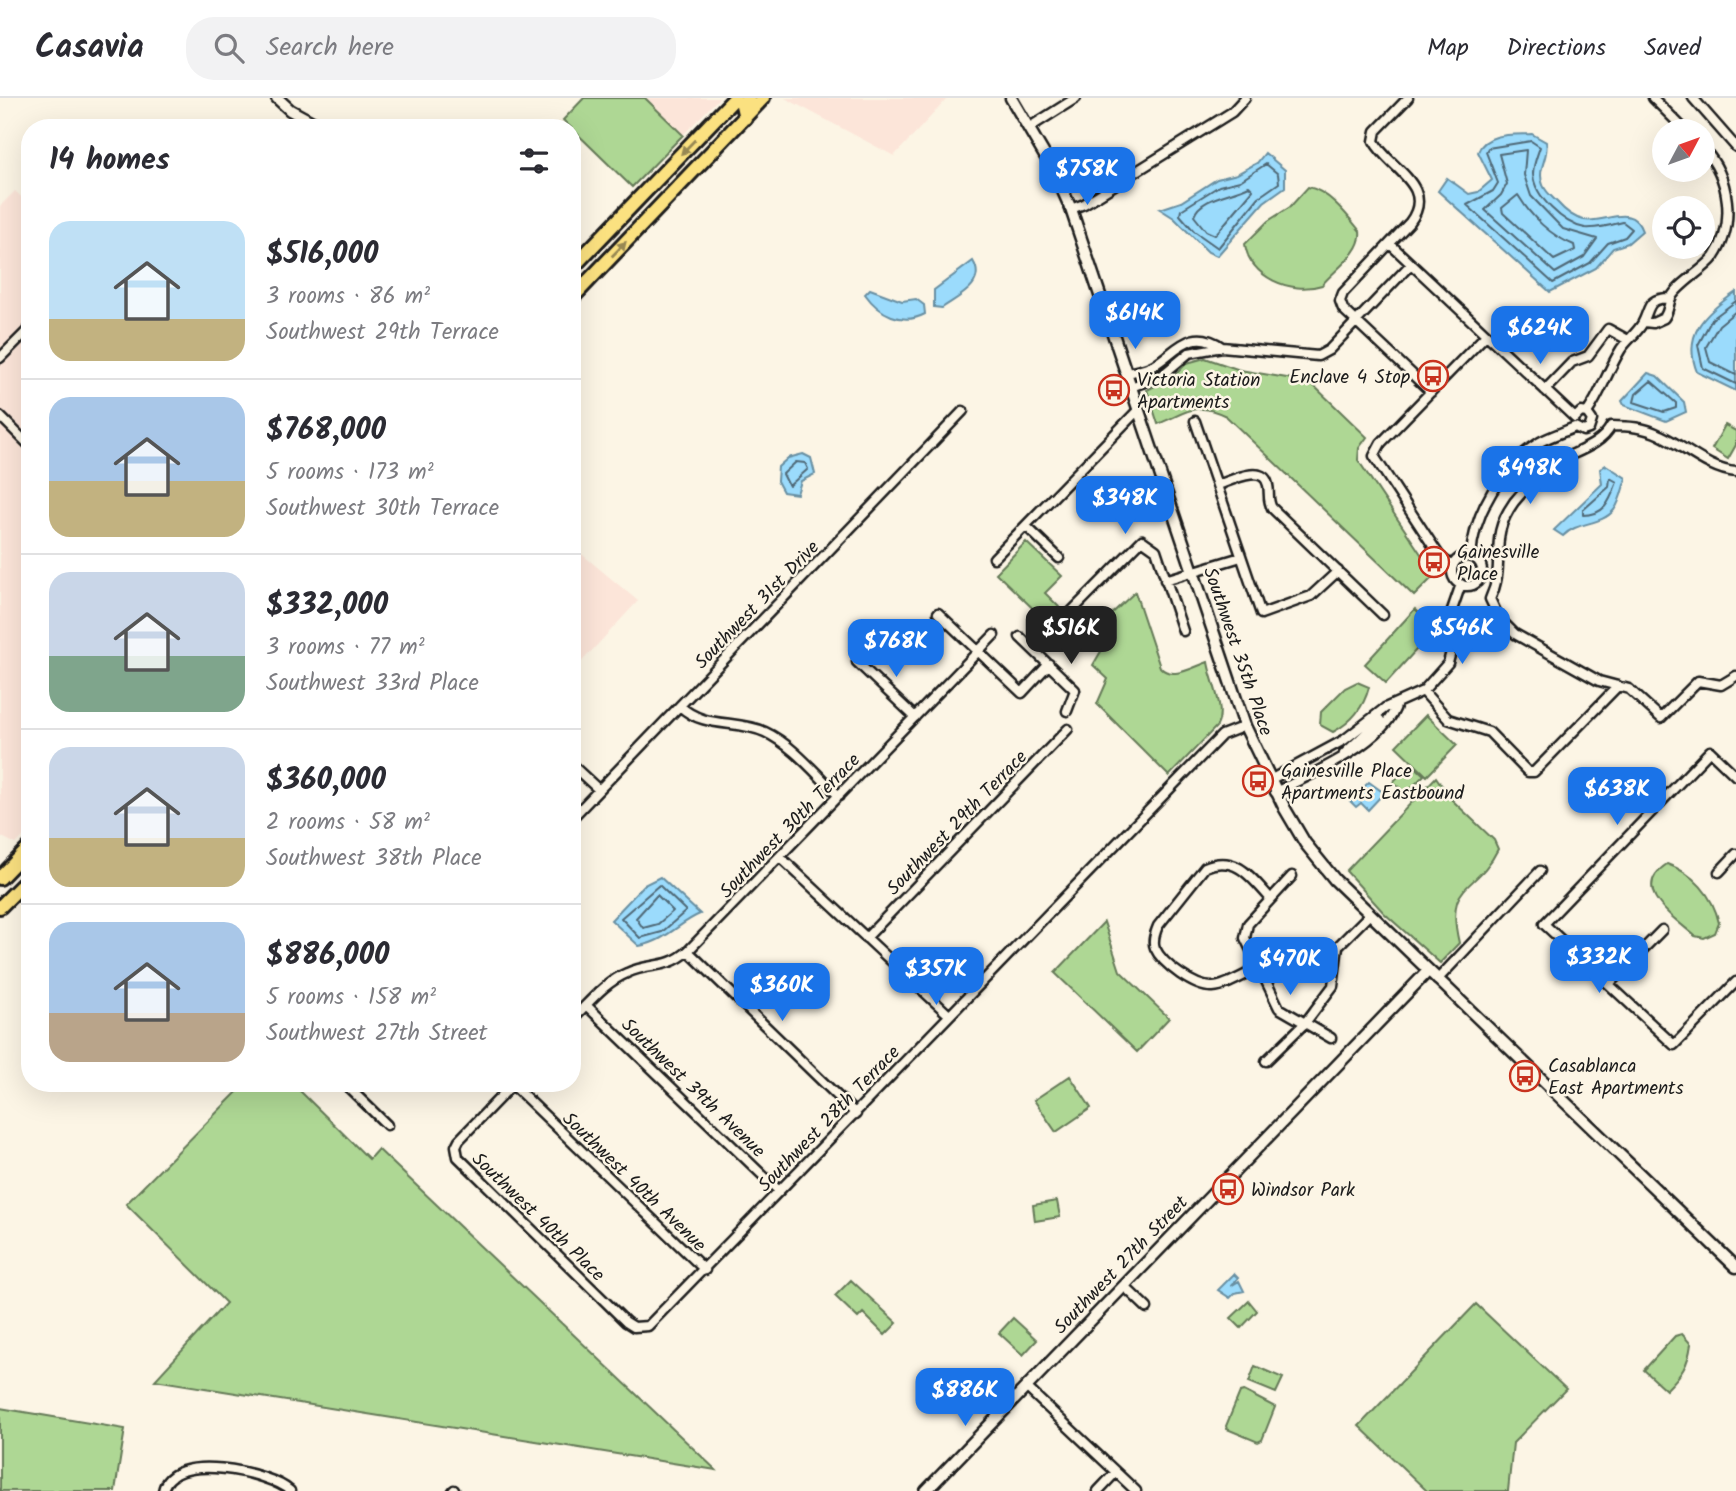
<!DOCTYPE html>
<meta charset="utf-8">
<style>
body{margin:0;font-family:Kalam,sans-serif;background:#f2f2f3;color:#2b2b33;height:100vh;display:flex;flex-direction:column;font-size:26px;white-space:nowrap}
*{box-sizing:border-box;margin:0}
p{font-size:23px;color:#7c7c81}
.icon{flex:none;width:38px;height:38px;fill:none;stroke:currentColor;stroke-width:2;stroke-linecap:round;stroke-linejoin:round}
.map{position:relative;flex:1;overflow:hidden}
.panel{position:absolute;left:21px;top:21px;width:560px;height:973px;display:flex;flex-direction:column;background:#fff;border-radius:28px;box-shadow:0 7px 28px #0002}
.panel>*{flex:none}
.needle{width:46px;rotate:49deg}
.fabs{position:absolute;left:1652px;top:21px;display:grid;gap:14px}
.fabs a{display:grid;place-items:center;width:63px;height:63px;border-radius:50%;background:#fff;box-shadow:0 7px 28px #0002;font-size:35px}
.price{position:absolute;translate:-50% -60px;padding:0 16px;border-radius:14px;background:#1a73e8;color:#fff;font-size:23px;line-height:46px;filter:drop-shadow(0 2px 4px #0008)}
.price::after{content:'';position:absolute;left:50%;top:42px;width:21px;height:16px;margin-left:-10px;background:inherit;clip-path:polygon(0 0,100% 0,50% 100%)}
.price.active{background:#222;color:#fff}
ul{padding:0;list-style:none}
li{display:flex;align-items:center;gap:21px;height:175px;padding:0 28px}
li+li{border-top:2px solid #e1e1e2}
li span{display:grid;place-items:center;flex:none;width:196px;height:140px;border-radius:21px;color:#555}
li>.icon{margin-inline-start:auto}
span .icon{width:84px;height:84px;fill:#fffc;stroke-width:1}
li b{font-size:30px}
h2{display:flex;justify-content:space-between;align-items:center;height:84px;padding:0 28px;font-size:30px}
header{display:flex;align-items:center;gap:42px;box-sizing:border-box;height:98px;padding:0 35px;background:#fff;border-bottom:2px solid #e1e1e2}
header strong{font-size:33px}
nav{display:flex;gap:38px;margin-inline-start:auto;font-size:24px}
.search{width:490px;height:63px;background:#f2f2f3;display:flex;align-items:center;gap:18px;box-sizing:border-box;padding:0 24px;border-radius:28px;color:#7c7c81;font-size:26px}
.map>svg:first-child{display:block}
.built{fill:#fce5d9}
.green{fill:#aed794;stroke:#657a58;stroke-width:2}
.water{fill:#9bdbfc;stroke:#688fa2;stroke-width:2}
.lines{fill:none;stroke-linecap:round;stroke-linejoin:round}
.shore{stroke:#4f6876;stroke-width:2}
.minor-casing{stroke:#1c1c1c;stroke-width:13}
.tertiary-casing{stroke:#1c1c1c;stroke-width:15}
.primary-casing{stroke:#1c1c1c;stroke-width:18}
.minor{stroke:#fcf5e5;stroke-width:8}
.tertiary{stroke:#fcf5e5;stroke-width:10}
.primary{stroke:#fbe180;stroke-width:12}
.oneway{fill:#978853}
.labels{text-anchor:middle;stroke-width:5;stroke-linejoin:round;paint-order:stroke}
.poi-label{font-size:19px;fill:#1c1c1c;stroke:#fcf5e5;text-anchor:start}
.street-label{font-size:19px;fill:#1c1c1c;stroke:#fcf5e5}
</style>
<header>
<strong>Casavia</strong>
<div class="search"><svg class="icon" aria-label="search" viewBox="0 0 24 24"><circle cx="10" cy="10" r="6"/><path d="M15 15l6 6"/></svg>Search here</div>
<nav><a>Map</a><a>Directions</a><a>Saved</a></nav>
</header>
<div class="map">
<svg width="1736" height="1393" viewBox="0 0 1736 1393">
<rect width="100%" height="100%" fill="#fcf5e5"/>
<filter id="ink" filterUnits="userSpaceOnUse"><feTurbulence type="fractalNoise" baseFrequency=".0143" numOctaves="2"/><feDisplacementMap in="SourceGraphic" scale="14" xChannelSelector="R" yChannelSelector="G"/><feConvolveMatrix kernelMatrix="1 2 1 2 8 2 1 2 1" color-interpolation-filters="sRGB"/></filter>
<g filter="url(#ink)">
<path class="built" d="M645 0H719L683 37Z
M785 0H948L894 58Z
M15 93 30 107V732L16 746 0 738V108Z
M572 448 638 503 572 574Z"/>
<path class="green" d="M584 0H645L683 37 632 89 563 22Z
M1308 89C1329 93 1347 117 1360 133 1363 154 1334 172 1322 187 1291 197 1249 179 1245 146L1268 123 1290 109Z
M1205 260 1240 272 1310 284 1367 339 1359 350 1358 362 1435 477 1414 498 1226 318C1195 303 1188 314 1158 326L1147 292 1173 279 1187 265Z
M1725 327 1736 333V347L1728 361 1712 351Z
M1026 444 1062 478 1045 495 1059 509 1046 523 996 475Z
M1135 494 1160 569C1172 583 1193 569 1208 564 1211 584 1226 610 1217 628L1169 678 1097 606 1108 581 1093 567 1107 543 1105 522Z
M1415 511 1436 530 1386 585 1365 566Z
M1357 584 1369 589C1364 609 1352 624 1333 634L1320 627 1321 614 1345 590Z
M1426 617 1457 647 1427 678 1396 648Z
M1411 665 1424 677 1406 696 1393 684Z
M1436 679 1451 701 1494 742 1498 751C1476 796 1444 782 1459 845L1440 865 1384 815 1346 773Z
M1667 766C1693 775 1713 797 1719 825L1715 835 1704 840 1695 838C1673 819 1629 791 1667 766Z
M1104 824 1120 873 1169 920 1137 954 1055 875Z
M1070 978 1091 1010 1056 1034 1034 1002Z
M246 985H292L369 1061 378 1051 716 1372 155 1282 226 1205 126 1106Z
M1057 1103 1060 1119 1035 1123 1033 1107Z
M851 1182 897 1225 885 1237 863 1215 858 1220 835 1198Z
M1249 1203 1257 1213 1241 1230 1231 1220Z
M1476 1206 1566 1291 1513 1345 1508 1393H1427L1359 1328Z
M1013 1220 1037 1242 1023 1257 999 1235Z
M1682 1236 1691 1246C1688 1268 1682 1276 1666 1292L1644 1272 1675 1238Z
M1255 1268 1283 1280 1276 1295 1249 1284Z
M1244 1293 1275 1309 1262 1342 1258 1344 1227 1331 1226 1328 1240 1294Z
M0 1310 125 1331 115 1393H0Z"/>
<path class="water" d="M1532 36 1546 44C1550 58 1536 71 1543 87 1545 93 1552 99 1557 104 1564 112 1573 120 1584 122 1605 126 1632 104 1642 133L1628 145 1613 150 1596 170 1550 194 1438 93 1447 80 1469 96 1478 94 1492 82 1478 54C1485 34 1514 37 1532 36Z
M1265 55 1285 72V89L1264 104 1217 158 1208 154 1174 120 1160 111 1181 104 1217 81 1237 76 1257 65Z
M973 163C987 186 959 198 942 210L934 209V192Z
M870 191 902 203 916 201 924 207 925 216C902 228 879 216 865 196Z
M1736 194V293L1697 274C1682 236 1705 215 1736 194Z
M1648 275 1657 278 1684 304 1686 314 1666 323 1624 307 1622 303Z
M803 356 811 360 815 376 801 383 797 396 783 394 777 383 778 369 788 360Z
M1606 367 1626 380C1623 389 1620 405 1614 412 1601 428 1577 423 1563 438L1554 432 1602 386 1600 371Z
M1369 684 1384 695 1368 712 1361 705 1356 709 1350 703Z
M660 779 700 816C680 824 665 844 639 848L611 822 644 787Z
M1234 1176 1238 1180 1231 1188 1239 1183 1244 1193 1235 1195 1230 1200 1218 1192Z"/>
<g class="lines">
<path class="shore" d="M1531 43 1540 49C1537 58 1533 67 1533 76 1534 98 1563 126 1585 130 1597 131 1612 127 1623 124L1632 131 1625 139 1608 145 1590 165 1553 185 1467 107 1493 93 1498 85 1486 54 1488 50Z
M1526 52 1524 77 1531 98 1563 131 1597 141 1584 159 1555 175 1485 112 1501 97 1507 86 1499 56Z
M1266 66 1278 76 1279 85 1259 99 1218 150 1194 133 1180 117 1181 112 1219 88 1240 83Z
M1249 88 1253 92 1215 137 1206 133 1194 118C1200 99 1232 97 1249 88Z
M1518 97C1531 119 1551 138 1574 147L1575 152 1554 162 1503 115 1502 110Z
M1736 203 1712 221 1698 247 1703 270 1736 286
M1736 213 1719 227 1706 249 1710 264 1736 277
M1651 283 1676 305V310L1664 314 1634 304 1636 296Z
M796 364 805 365 808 371 789 388 783 376Z
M1610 380 1617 384C1610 402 1606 417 1583 417V412L1609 389Z
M659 787 686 813 662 834 640 840 621 820Z
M657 797 673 813 658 826 643 830 636 820Z"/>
<g class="minor-casing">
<path id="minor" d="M1408 0 1376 33 1374 43C1388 70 1437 88 1410 124L1343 195 1340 203 1343 211 1431 294
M1653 0 1686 33
M1693 0 1736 49
M1030 29 1076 0
M1071 111 1084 106 1232 14 1245 0
M1390 146 1575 320
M1644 224 1653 225 1664 220C1669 213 1668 208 1671 200 1677 187 1704 172 1714 159 1736 126 1730 79 1703 50
M0 260 30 230
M1127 275C1135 273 1146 272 1154 267 1176 254 1191 227 1222 249L1318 258 1329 252 1411 166
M1131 289 1161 278 1189 255 1222 249
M1545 292 1572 264 1588 258 1608 231 1628 242
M0 318 30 348
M1575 320 1581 314 1587 315C1601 295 1608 272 1621 251 1627 242 1637 235 1642 226 1651 211 1645 200 1671 200
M1195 323 1261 516 1311 498 1338 473
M1736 374C1709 372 1684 348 1660 337 1644 329 1628 328 1611 328 1600 350 1568 355 1549 369 1536 378 1524 392 1514 404 1486 443 1508 463 1490 501L1499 520 1515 536 1599 583 1629 591 1661 620 1698 583 1721 587 1736 578
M1218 387C1230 383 1264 365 1268 387 1270 396 1267 402 1272 410L1383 517
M1026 428 1059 460
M1452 473a15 15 0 1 1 30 0a15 15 0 1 1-30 0Z
M1471 459C1473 416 1502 367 1540 344 1551 338 1564 334 1575 329L1583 333 1589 331 1592 322 1587 315
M994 460 1139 311
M1453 468 1441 460 1374 358 1381 345 1486 237
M1165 482 1241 459
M938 515 1022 595 1049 566
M1079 532 1066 519 1142 442 1156 452 1183 533
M1020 539 1075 592 1067 613
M857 564 915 619
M1423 593 1448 621 1489 634 1528 674H1534L1618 588
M680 608C704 631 736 621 765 634 793 647 817 677 839 698
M1344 656 1380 622
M572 667 599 692
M1736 678 1710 653 1544 826 1674 947 1736 884
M1268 683 1344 642 1385 610 1423 593 1448 565 1452 550V512L1461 486
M1275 694C1309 678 1388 643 1397 605
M572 720 963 313
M780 759 949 917
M1719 774 1736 756
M1292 778 1248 826 1245 840 1279 910 1305 925 1333 888 1338 848 1369 817
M866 840 1068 631
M688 853 856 1016
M1259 870C1245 876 1227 888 1213 889 1195 890 1162 866 1155 850 1152 843 1155 835 1158 828L1205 769C1236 756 1251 779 1270 800
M1437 882 1540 773
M1609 886 1662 832
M586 907 779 1093
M572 921C589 905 605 884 627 875 650 864 667 872 688 853L994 537
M1266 963 1305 925 1331 940
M344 985 387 1027
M514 985 459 1042 456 1048 458 1059 626 1224 634 1229 648 1228 1222 637 1245 628
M513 987 705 1172
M1124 1188 1147 1210
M1026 1289 1136 1393
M163 1393C170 1352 270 1374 290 1393
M453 1393 454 1392
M1098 1393 1116 1374"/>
</g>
<g class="tertiary-casing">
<path id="tertiary" d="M277 0 290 12 323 30
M1011 0 1055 75 1071 111 1245 628 1285 711 1305 745 1335 782 1736 1169
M926 1393 1428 873"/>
</g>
<g class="primary-casing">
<path id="primary" d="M745 20 742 7 748 0
M572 170 735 0
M572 200 763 0
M0 780 30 749
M0 809 30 779"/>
</g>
<use href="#minor" class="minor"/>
<use href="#tertiary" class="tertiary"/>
<use href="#primary" class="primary"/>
</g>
<defs><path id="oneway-solid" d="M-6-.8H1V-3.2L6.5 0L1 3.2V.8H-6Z" transform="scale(1.75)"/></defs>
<g class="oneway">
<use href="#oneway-solid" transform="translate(688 49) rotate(134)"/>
<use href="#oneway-solid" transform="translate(619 151) rotate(-46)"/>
</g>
</g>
<defs>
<g id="bus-ring" transform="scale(1.575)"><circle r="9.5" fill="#fcf5e5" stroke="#c8321e" stroke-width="1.5"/><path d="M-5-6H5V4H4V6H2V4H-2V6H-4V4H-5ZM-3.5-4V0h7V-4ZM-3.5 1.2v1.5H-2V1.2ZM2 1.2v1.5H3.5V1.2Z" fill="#c8321e"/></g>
</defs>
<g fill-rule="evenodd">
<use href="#bus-ring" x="1433" y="278"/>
<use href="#bus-ring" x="1114" y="292"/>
<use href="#bus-ring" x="1434" y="464"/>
<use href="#bus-ring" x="1258" y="683"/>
<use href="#bus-ring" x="1525" y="978"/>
<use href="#bus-ring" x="1228" y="1091"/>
</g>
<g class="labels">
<g class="poi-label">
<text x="1410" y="285" text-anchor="end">Enclave 4 Stop</text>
<text x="1137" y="288">Victoria Station<tspan x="1137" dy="22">Apartments</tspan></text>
<text x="1457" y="460">Gainesville<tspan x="1457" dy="22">Place</tspan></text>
<text x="1281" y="679">Gainesville Place<tspan x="1281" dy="22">Apartments Eastbound</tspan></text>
<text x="1548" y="974">Casablanca<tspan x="1548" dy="22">East Apartments</tspan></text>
<text x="1251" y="1098">Windsor Park</text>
</g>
<g class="street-label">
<text transform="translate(756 506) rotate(-46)" y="7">Southwest 31st Drive</text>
<text transform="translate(1239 553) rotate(71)" y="7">Southwest 35th Place</text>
<text transform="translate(956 724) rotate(-46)" y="7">Southwest 29th Terrace</text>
<text transform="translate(789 727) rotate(-46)" y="7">Southwest 30th Terrace</text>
<text transform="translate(694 989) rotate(44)" y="7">Southwest 39th Avenue</text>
<text transform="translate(828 1020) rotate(-46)" y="7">Southwest 28th Terrace</text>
<text transform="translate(635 1083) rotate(44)" y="7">Southwest 40th Avenue</text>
<text transform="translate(539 1118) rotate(44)" y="7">Southwest 40th Place</text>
<text transform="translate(1120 1166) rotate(-46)" y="7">Southwest 27th Street</text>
</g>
</g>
</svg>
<div class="fabs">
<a><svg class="needle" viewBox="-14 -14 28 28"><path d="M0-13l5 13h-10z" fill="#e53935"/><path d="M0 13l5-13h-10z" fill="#7c7c81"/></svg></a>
<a><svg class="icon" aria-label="locate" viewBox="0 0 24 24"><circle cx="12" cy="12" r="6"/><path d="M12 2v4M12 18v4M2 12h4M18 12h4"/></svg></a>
</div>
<b class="price" style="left:1087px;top:109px">$758K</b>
<b class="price" style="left:1135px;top:253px">$614K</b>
<b class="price" style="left:1540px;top:268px">$624K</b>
<b class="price" style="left:1530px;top:408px">$498K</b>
<b class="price" style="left:1125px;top:438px">$348K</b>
<b class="price active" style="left:1071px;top:568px">$516K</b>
<b class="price" style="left:1462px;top:568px">$546K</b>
<b class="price" style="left:896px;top:581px">$768K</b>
<b class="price" style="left:1617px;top:729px">$638K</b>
<b class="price" style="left:1599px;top:897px">$332K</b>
<b class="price" style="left:1290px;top:899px">$470K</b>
<b class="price" style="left:936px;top:909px">$357K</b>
<b class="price" style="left:782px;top:925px">$360K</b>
<b class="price" style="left:965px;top:1330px">$886K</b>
<section class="panel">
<h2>14 homes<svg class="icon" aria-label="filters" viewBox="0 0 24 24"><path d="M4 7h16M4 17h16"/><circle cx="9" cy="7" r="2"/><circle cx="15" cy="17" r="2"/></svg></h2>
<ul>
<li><span style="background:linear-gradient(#bfe0f5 70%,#c2b280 0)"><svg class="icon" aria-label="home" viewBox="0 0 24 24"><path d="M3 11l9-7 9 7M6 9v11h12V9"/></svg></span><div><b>$516,000</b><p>3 rooms · 86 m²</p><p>Southwest 29th Terrace</p></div></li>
<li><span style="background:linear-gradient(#a9c7e8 60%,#c2b280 0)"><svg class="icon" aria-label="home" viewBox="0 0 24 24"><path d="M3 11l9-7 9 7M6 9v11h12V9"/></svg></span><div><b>$768,000</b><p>5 rooms · 173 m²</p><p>Southwest 30th Terrace</p></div></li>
<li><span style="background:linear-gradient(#c9d6e8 60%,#7fa58c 0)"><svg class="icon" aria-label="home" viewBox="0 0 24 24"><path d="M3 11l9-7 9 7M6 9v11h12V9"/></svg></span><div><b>$332,000</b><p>3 rooms · 77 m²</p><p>Southwest 33rd Place</p></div></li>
<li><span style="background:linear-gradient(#c9d6e8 65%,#c2b280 0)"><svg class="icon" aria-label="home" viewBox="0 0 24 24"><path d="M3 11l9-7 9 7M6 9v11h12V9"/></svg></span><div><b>$360,000</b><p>2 rooms · 58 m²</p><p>Southwest 38th Place</p></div></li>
<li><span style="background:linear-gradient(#a9c7e8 65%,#b9a48a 0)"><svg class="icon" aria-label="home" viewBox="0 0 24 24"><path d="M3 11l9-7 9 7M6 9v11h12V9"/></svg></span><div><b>$886,000</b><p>5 rooms · 158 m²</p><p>Southwest 27th Street</p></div></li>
</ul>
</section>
</div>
